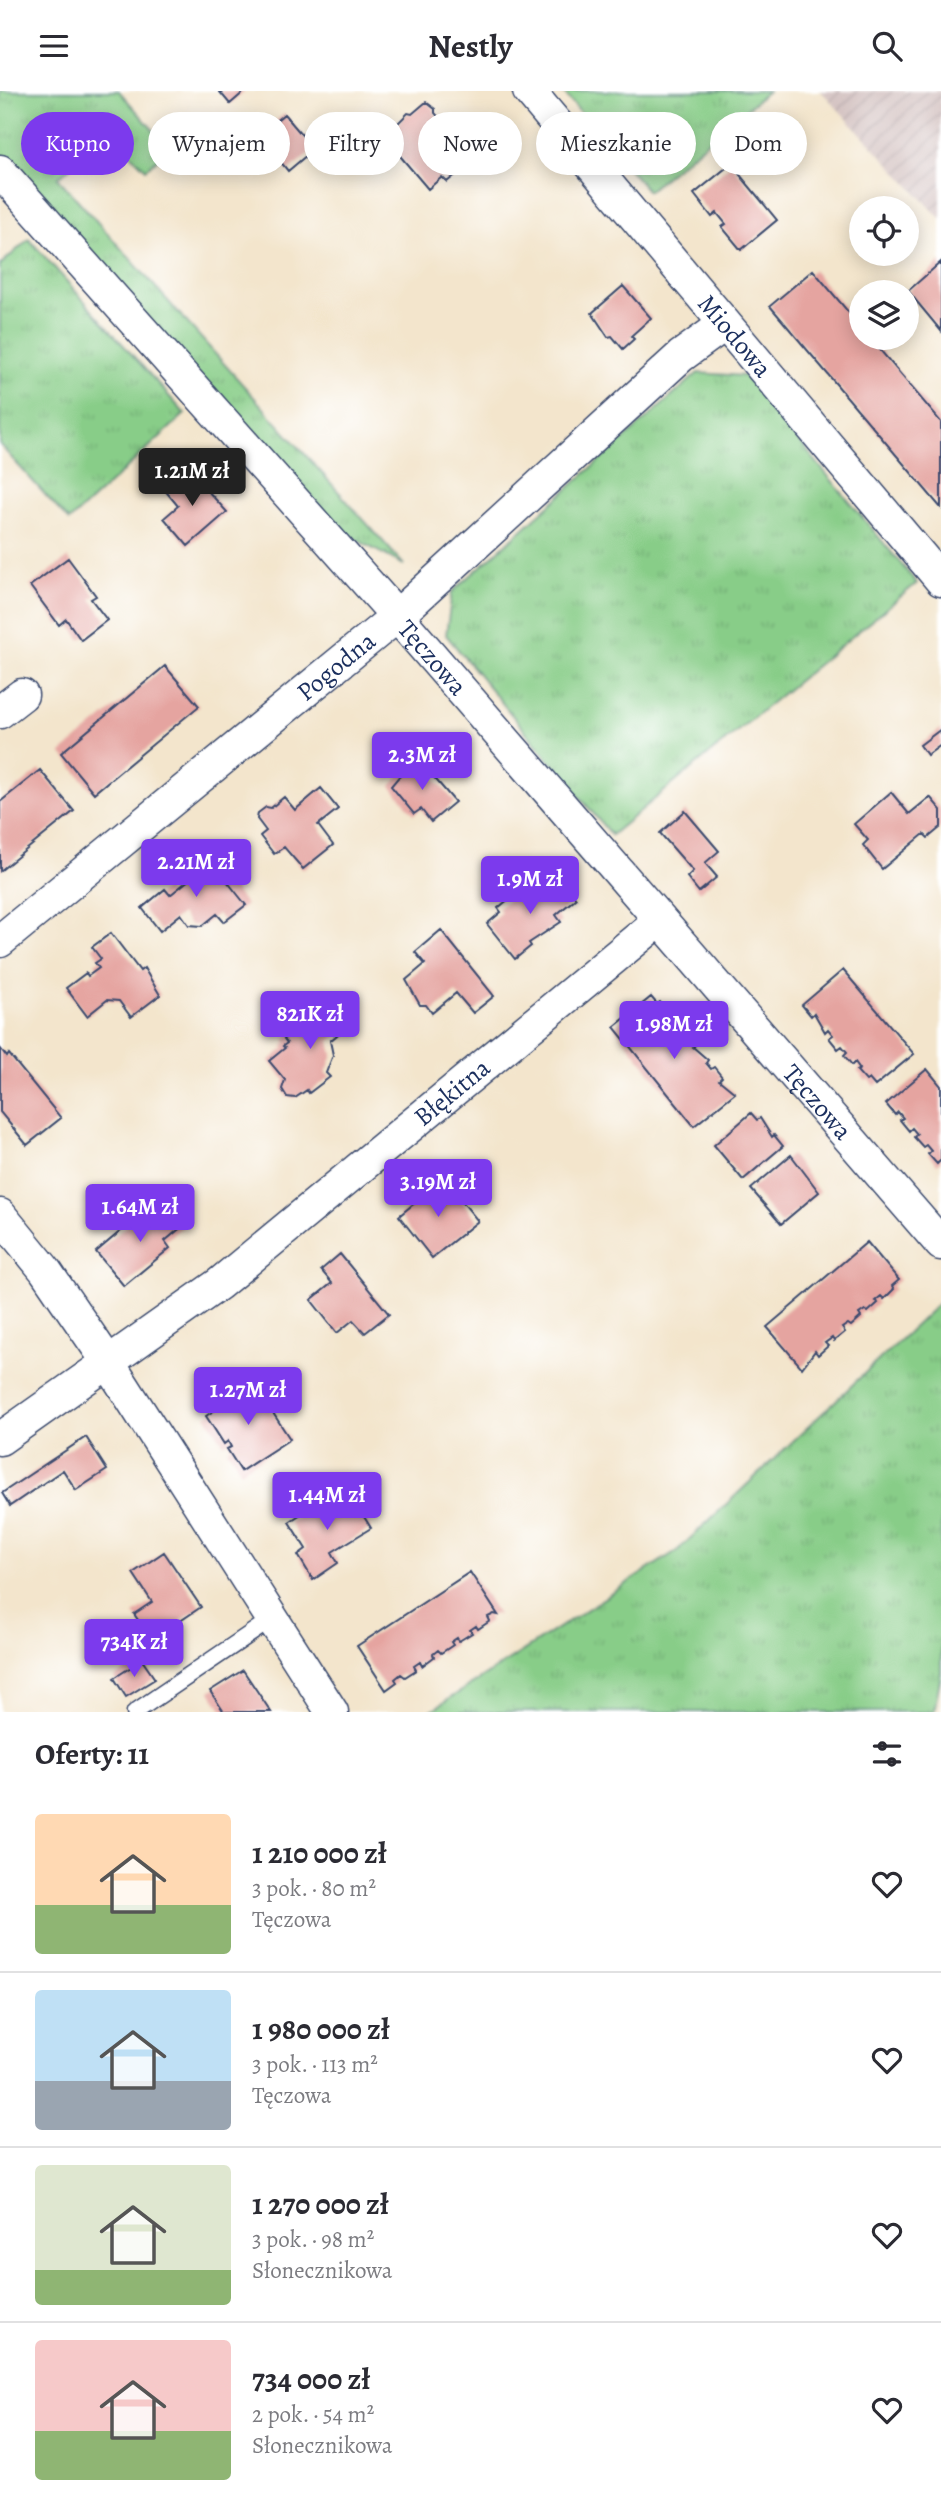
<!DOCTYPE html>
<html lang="pl">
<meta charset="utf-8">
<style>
body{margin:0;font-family:Alegreya,serif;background:#f2f2f3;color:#2b2b33;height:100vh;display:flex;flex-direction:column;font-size:26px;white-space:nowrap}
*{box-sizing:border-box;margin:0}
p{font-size:23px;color:#7c7c81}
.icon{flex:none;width:38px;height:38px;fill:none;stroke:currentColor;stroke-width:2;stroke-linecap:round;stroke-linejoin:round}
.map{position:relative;height:1621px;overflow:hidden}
.details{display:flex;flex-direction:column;background:#fff;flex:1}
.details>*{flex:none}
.top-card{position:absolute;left:21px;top:21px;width:900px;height:63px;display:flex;gap:14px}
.buttons{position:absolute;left:849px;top:105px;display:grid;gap:14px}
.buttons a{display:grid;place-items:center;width:70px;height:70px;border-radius:50%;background:#fff;box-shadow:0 4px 18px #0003;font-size:35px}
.price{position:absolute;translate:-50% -60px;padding:0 16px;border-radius:7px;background:#7c3aed;color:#fff;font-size:23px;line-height:46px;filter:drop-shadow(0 2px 4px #0008)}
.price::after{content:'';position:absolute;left:50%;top:42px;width:21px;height:16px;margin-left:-10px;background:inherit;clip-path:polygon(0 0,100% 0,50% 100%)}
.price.selected{background:#222;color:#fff}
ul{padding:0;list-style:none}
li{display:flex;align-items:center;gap:21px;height:175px;padding:0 35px}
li+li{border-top:2px solid #e1e1e2}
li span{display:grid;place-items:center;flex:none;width:196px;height:140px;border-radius:7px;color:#555}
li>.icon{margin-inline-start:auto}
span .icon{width:84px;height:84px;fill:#fffc;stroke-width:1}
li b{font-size:30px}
h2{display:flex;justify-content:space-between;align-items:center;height:84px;padding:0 35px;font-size:30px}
.tag{padding:0 24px;border-radius:32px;background:#fff;box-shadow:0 4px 18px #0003;font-size:24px;line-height:63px}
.tag.selected{background:#7c3aed;color:#fff}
header{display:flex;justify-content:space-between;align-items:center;height:91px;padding:0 35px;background:#fff;font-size:32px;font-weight:700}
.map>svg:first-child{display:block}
.industrial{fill:url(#industrial-furrows)}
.grass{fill:url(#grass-tufts);stroke:#527e73;stroke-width:2}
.building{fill:#e5a4a0}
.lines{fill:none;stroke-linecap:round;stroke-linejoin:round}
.service-casing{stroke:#3b4a6e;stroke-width:19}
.minor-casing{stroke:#3b4a6e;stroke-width:35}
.service{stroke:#fff;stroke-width:16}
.minor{stroke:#fff;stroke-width:32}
.labels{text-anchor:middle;stroke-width:5;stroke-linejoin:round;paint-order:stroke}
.street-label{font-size:26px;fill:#1b2f5e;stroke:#fff}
</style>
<header><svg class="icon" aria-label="menu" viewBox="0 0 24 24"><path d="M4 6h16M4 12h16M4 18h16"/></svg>Nestly<svg class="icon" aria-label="search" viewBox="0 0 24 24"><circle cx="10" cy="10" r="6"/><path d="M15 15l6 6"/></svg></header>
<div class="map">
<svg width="941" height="1621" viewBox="0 0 941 1621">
<defs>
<pattern id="industrial-furrows" width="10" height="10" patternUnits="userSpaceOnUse" patternTransform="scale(1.75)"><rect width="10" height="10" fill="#d1bfbe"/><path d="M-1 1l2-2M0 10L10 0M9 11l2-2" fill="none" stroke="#b3a4a6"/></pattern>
<pattern id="grass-tufts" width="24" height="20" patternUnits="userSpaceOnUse" patternTransform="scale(1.75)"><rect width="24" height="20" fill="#88cd88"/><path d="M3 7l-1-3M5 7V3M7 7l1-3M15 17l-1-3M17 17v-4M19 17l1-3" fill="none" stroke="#75b078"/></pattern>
</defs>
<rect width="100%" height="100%" fill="#fff"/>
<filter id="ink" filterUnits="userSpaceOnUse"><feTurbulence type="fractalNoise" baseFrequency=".0143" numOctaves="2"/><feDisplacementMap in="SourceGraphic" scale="14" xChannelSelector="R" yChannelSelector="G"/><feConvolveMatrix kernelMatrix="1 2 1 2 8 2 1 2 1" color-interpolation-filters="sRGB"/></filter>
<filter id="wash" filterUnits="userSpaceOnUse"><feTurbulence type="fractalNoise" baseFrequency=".00686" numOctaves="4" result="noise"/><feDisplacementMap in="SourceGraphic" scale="28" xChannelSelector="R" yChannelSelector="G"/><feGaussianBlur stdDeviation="1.57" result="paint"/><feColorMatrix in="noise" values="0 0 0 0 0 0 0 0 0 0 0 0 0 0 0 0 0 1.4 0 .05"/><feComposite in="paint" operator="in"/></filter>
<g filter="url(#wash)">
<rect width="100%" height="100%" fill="#f3e5cc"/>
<path class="industrial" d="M821 0H941V128Z"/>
<path class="grass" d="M0 0H119L170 58 146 78 108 42 58 87 404 474 338 439 0 68Z
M562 0H768L648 100Z
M29 148 185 323 69 430 0 354V174Z
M698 282 745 285 917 492 611 744 446 544 452 501Z
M941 1210V1583L934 1621H429L678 1459Z"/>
<g id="blocks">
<path class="building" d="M219 0H245L230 13Z
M426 11 435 18V22L470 63 466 66 470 72 447 91 442 86 428 98 384 46 408 22 412 23Z
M284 23 314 58 288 80 259 44Z
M731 73 777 129 741 159 722 136 726 133 717 122 712 126 694 103Z
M941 171V240L908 200Z
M813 179 861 236V247H870L941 331V417L770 215Z
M623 195 651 227 631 245 634 248 623 258 612 245 608 246 592 222Z
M187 377 227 421 188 455 164 427 178 415 164 398Z
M68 467 96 505 91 508 107 529 81 549 66 528 59 534 30 495Z
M165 575 199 615 94 702 61 662Z
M941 638V654L927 664 920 654Z
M420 670 455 711 431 731 421 718 414 723 391 695 406 677 410 678Z
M40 679 74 720 0 780V711Z
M321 697 338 718 318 734 333 754 303 778 284 756 274 763 260 745 266 740 257 728 258 722 266 716 271 717 284 706 295 719Z
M891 701 909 723 930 706 941 719V736L928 747 924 743 882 778 863 754 868 749 854 733Z
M685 720 719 760 705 772 717 786 699 801 687 786 693 780 660 742Z
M207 765 246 814 224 831 217 823 202 835 189 834 181 823 160 840 142 817 165 798 170 804 195 784 191 778Z
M559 786 576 807 556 824 561 831 529 852 531 855 515 868 487 833 501 821 498 817 515 803 518 806 533 794 539 801Z
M441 839 494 905 473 922 456 902 432 922 426 914H420L406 889 425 873 415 861Z
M111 842 140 880 144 877 160 904 131 926 119 910 107 909 87 925 66 897 86 882 88 885 99 877 95 872 101 868 92 856Z
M843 879 914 963 875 995 869 988 866 990 857 980 860 978 855 971 852 974 844 964 847 961 842 955 838 958 829 947 833 944 828 938 825 941 814 922 811 925 802 914Z
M651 906 657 913 660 911 669 921 666 924 671 930 674 927 682 937 679 940 684 945 687 943 695 954 693 956 708 969 706 972 711 978 714 976 722 986 719 989 735 1002 694 1035 614 936Z
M337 909 354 930 330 950 333 964 326 982 330 986 309 1002 307 999 295 1007 287 1006 282 998 285 989 269 970 285 957 283 955 287 952 284 948 309 926 312 930Z
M0 957 7 966 9 963 61 1027 27 1054 0 1021Z
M927 978 941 995V1069L937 1073 928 1063 931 1060 926 1054 923 1056 914 1046 917 1043 912 1037 909 1040 900 1029 903 1027 898 1021 895 1024 886 1013Z
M751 1022 757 1029 760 1027 772 1046 774 1044 783 1055 743 1089 714 1054Z
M791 1064 819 1101 781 1133 751 1098Z
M444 1088 478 1130 432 1167 399 1125Z
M167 1113 184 1134 165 1150 170 1157 124 1195 96 1161 141 1123 147 1130Z
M867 1151 899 1189 892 1195 894 1198 884 1208 881 1205 875 1210 878 1212 868 1221 865 1219 859 1223 861 1226 851 1235 848 1233 842 1237 845 1241 834 1250 832 1247 825 1252 828 1255 818 1264 815 1260 802 1277 767 1236Z
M340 1163 389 1223 365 1242 353 1229 337 1242 311 1209 332 1192 321 1179Z
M254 1293 290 1348 241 1380 227 1358 231 1356 228 1350 224 1353 206 1325Z
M86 1346 107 1379 76 1399 63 1379 10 1415 2 1402Z
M331 1403 338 1413 351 1405 371 1437 332 1461 338 1472 313 1489 298 1464 306 1458 289 1431 301 1423 299 1420Z
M164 1461 201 1516 152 1549 134 1523 152 1511 133 1482Z
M470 1481 498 1524 494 1523 488 1526 490 1530 478 1538 476 1535 470 1539 472 1542 459 1550 457 1547 451 1551 453 1554 441 1562 438 1559 433 1563 434 1566 422 1575 420 1571 414 1575 416 1579 405 1586 401 1583 395 1588 397 1591 386 1599 357 1555Z
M142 1569 155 1588 126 1606 114 1587Z
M243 1579 271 1621H224L210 1600Z"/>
</g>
</g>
<g filter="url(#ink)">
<use href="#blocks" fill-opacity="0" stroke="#3b4a6e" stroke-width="2"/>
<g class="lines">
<g class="service-casing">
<path id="service" d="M135 1621 272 1528"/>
</g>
<g class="minor-casing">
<g id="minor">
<path id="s1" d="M529 0 941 489"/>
<path id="s2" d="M0 80 397 525 941 1153"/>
<path d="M0 621 22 604"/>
<path id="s3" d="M0 850 397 525 681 265 725 233"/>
<path d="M0 1124 45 1179 108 1271 332 1621"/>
<path id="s4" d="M0 1348 219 1193 660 829"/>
</g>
</g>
<use href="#service" class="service"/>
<use href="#minor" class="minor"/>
</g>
</g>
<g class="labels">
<g class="street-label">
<text dy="9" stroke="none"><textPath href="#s1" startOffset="320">Miodowa</textPath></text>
<text dy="9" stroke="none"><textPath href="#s2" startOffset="651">Tęczowa</textPath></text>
<text dy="9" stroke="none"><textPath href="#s3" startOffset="434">Pogodna</textPath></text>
<text dy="9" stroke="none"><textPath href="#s4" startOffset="570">Błękitna</textPath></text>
<text dy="9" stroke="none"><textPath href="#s2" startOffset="1239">Tęczowa</textPath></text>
</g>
</g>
</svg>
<div class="buttons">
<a><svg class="icon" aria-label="locate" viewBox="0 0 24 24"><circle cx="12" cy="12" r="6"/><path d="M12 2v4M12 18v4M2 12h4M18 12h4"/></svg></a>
<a><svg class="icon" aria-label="layers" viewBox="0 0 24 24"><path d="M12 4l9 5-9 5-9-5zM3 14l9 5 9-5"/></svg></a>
</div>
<b class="price selected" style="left:192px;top:417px">1.21M zł</b>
<b class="price" style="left:422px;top:701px">2.3M zł</b>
<b class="price" style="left:196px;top:808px">2.21M zł</b>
<b class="price" style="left:530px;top:825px">1.9M zł</b>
<b class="price" style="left:310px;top:960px">821K zł</b>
<b class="price" style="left:674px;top:970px">1.98M zł</b>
<b class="price" style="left:438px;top:1128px">3.19M zł</b>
<b class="price" style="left:140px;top:1153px">1.64M zł</b>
<b class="price" style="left:248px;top:1336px">1.27M zł</b>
<b class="price" style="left:327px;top:1441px">1.44M zł</b>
<b class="price" style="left:134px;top:1588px">734K zł</b>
<div class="top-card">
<a class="tag selected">Kupno</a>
<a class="tag">Wynajem</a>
<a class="tag">Filtry</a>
<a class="tag">Nowe</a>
<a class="tag">Mieszkanie</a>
<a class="tag">Dom</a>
</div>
</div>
<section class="details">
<h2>Oferty: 11<svg class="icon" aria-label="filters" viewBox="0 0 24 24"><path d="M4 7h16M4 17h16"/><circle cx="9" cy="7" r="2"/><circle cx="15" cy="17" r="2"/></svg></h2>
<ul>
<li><span style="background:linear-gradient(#ffd9b3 65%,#8fb573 0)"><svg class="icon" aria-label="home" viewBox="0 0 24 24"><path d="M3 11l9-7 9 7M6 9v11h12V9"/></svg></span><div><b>1 210 000 zł</b><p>3 pok. · 80 m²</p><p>Tęczowa</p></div><svg class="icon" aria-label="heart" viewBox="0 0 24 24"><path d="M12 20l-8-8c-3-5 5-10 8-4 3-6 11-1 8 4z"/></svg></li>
<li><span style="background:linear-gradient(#bfe0f5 65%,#9aa5b1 0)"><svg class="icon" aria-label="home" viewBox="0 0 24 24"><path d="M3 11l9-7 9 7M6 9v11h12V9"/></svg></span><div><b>1 980 000 zł</b><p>3 pok. · 113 m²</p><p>Tęczowa</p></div><svg class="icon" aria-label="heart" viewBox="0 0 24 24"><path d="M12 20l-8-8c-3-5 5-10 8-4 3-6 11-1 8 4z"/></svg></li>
<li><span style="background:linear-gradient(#dfe7d0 75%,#8fb573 0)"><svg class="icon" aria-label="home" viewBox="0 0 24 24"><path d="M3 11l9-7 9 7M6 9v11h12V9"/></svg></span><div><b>1 270 000 zł</b><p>3 pok. · 98 m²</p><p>Słonecznikowa</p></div><svg class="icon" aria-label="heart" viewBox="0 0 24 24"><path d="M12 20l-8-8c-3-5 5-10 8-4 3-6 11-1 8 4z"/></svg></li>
<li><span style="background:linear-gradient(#f6c9c9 65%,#8fb573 0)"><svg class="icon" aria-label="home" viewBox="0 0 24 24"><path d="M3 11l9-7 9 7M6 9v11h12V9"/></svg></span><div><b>734 000 zł</b><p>2 pok. · 54 m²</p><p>Słonecznikowa</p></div><svg class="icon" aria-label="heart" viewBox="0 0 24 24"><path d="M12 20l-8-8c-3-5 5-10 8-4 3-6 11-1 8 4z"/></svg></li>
</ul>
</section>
